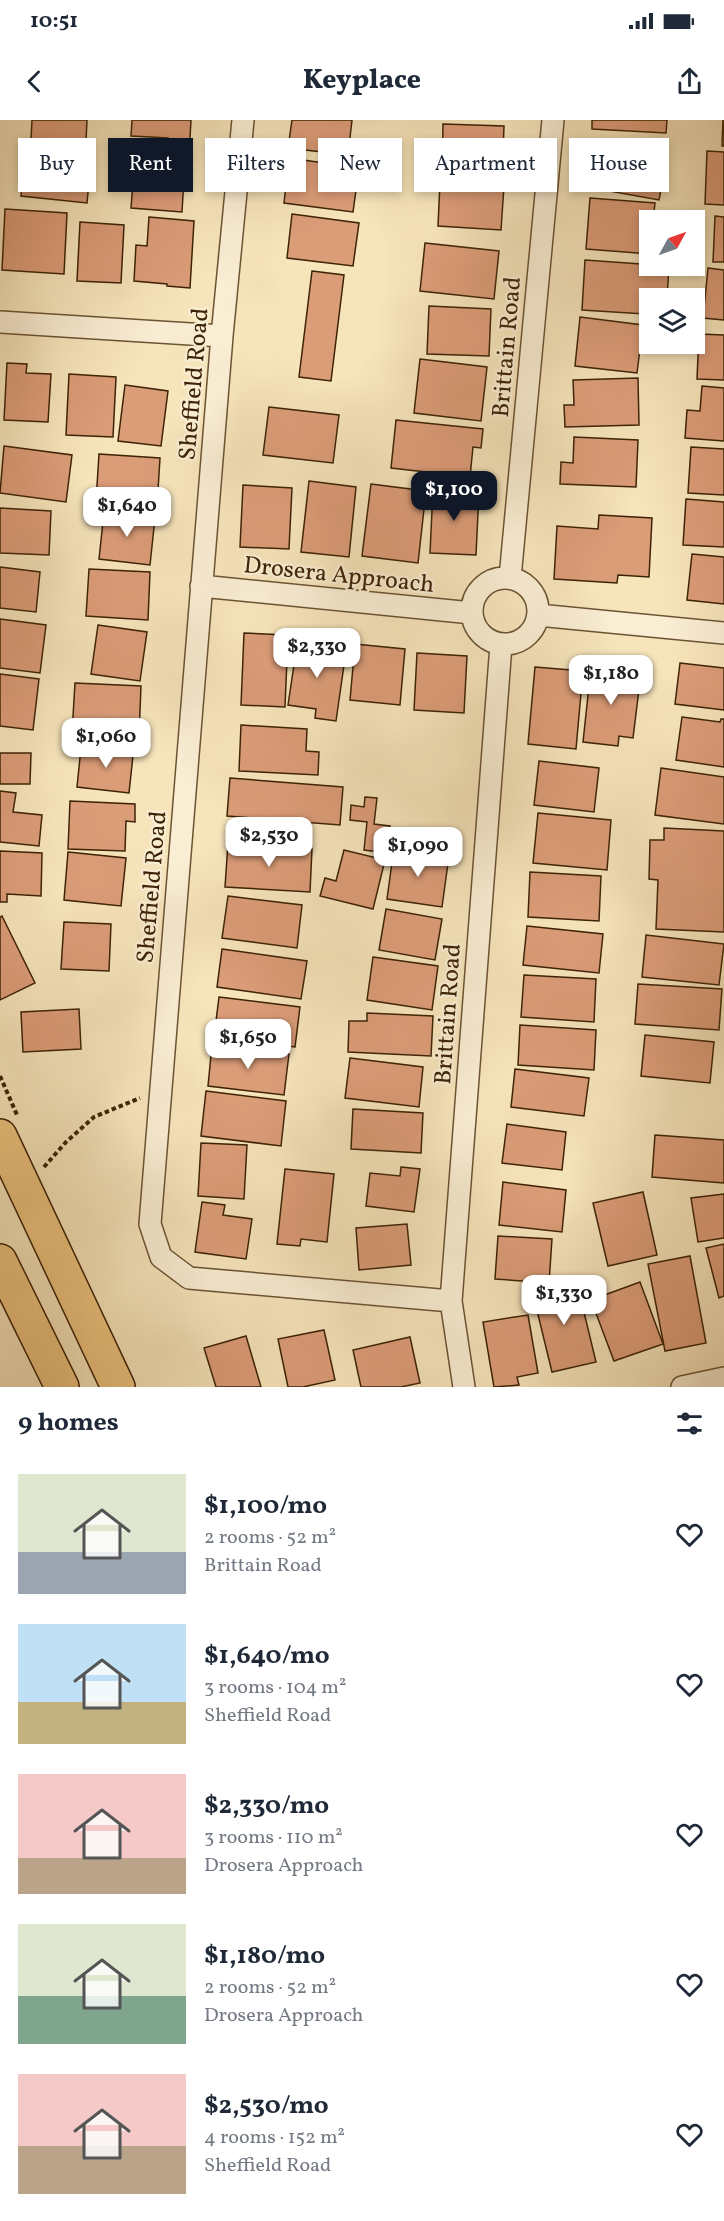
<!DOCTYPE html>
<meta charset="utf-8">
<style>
body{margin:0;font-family:Vollkorn,serif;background:#f6f6f7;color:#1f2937;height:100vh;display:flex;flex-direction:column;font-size:22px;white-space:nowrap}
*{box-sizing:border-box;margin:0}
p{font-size:20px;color:#747a83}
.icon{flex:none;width:33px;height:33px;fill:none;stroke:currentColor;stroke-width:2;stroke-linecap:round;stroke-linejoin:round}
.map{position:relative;height:1267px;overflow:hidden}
.details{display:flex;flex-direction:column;background:#fff;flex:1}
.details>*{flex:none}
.banner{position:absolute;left:18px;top:18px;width:688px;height:54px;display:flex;gap:12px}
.needle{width:39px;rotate:50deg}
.controls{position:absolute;left:639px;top:90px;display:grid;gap:12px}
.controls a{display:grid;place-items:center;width:66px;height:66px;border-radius:0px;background:#fff;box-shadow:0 3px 9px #0003;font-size:30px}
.price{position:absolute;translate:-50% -51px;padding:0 14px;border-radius:12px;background:#fff;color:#222;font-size:20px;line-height:39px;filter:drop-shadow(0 2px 3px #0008)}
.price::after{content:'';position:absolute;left:50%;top:36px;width:18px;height:14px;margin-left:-9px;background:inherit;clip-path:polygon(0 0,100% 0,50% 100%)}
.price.on{background:#111827;color:#fff}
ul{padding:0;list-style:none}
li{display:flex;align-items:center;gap:18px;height:150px;padding:0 18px}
li span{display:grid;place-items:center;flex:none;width:168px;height:120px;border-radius:0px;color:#555}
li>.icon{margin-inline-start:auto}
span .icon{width:72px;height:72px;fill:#fffc;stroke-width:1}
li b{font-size:26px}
h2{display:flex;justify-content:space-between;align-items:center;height:72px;padding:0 18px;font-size:26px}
.pill{padding:0 21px;border-radius:0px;background:#fff;box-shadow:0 3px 9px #0003;font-size:21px;line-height:54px}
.pill.on{background:#111827;color:#fff}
.status{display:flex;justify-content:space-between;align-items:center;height:42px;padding:0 30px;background:#fff;direction:ltr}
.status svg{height:16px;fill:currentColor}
header{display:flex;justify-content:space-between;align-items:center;height:78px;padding:0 18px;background:#fff;font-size:27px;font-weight:800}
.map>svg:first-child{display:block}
.building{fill:#db9c78;stroke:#3d2306;stroke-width:1.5}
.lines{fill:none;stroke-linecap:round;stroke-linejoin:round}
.minor-casing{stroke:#6b5333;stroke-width:24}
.trunk-casing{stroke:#3d2306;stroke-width:36}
.path{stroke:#3d2306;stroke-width:4;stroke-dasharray:4.5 3;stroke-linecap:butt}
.minor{stroke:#f9edd3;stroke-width:21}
.trunk{stroke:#ebc27e;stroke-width:33}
.labels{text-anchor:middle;stroke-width:4.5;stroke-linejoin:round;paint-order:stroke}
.street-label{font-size:24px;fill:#3d2306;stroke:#f9edd3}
</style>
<div class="status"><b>10:51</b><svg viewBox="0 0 49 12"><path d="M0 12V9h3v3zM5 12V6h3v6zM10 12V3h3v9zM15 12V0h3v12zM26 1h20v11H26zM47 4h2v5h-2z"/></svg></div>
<header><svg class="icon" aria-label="back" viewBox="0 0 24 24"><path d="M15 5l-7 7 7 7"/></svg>Keyplace<svg class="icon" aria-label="share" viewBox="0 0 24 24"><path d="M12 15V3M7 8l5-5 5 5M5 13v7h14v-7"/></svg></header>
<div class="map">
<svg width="724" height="1267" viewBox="0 0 724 1267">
<rect width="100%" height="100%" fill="#f6e4bb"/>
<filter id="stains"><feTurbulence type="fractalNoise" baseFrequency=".00333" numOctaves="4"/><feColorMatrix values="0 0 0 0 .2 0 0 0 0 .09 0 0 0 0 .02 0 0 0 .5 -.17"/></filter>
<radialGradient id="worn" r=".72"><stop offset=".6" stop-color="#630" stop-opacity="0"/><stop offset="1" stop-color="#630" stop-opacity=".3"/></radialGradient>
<path class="building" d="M32 0H87L86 21 31 19Z
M132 0H191L189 35 167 34 168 18 131 16Z
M292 0H352L348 35 288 28Z
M592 0H667L666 13 592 9Z
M723 0H724V26H722Z
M443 4 504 6 502 57 442 54Z
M591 22 659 35 656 47 665 49 659 80 592 68 596 46 586 45Z
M26 25 56 28 55 37 91 40 87 83 21 76Z
M707 31 724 32V85L705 84Z
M289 38 359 48 353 92 284 83Z
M166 39 185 41 182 92 131 88 134 49 166 51Z
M440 62 504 66 501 110 438 106Z
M590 78 655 83 653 100H650V134L586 129Z
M5 89 67 93 64 154 2 150Z
M292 94 359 103 353 146 287 138Z
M715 96 724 97V142H713Z
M149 97 194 101 190 168 167 166V164L134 161 136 125 147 126Z
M80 102 124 105 121 163 77 161Z
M425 123 499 131 494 179 420 171Z
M585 140 669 146 667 178 646 176 645 194 582 190Z
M708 148 724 150V200L703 198Z
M312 151 344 155 331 261 299 257Z
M429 186 491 189 489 236 427 234Z
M580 197 643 205 637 253 575 246Z
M699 214 724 215V260L697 259Z
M420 239 487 247 481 301 414 293Z
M7 243 27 244 26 253 51 254 48 302 4 300Z
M69 254 116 257 113 317 66 315Z
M638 258 639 305 565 307 564 285H574L573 260Z
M125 265 168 271 161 326 118 321Z
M702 266 724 268V321L685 318 687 290 700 291Z
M269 287 339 295 333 343 263 335Z
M396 300 483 309 481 328 473 327 470 357 391 348Z
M574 317 638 320 636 367 560 364 561 342 573 343Z
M4 326 72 335 66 382 0 373Z
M691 327 724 329V375L688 373Z
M99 334 160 338 157 386 96 381Z
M309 361 356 367 349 437 301 432Z
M371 364 426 371 418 443 362 436Z
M243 365 292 368 289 429 240 427Z
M433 369 479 372 476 435 430 433Z
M686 379 724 382V427L683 425Z
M0 388 51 391 49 435 0 433Z
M104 392 155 398 150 445 99 439Z
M599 395 652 398 649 457 618 455 617 463 554 459 557 406 598 409Z
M692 434 724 437V484L687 480Z
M0 447 40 452 36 492 0 488Z
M89 449 150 452 148 500 86 496Z
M0 499 46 505 40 553 0 548Z
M98 505 147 512 140 561 91 554Z
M244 513 288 515 285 587 241 585Z
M298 518 316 520 315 526 346 531 336 601 315 598 316 589 288 585Z
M355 524 405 529 400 585 350 580Z
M417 533 467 536 464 593 414 590Z
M680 543 724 548V590L675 584Z
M535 547 583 551 576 629 528 624Z
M591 547 641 553 633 618 619 616 618 626 583 622Z
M0 554 39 559 33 610 0 606Z
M75 563 141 566 139 616 72 613Z
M682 597 720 602 721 599H724V647L676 640Z
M241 605 307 609 306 631 319 632 318 655 239 651Z
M115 624 134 626 129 673 77 667 81 628 114 632Z
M0 633H31L30 664H0Z
M539 641 599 648 594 692 534 685Z
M661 648 724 657V704L655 695Z
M230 658 343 667 340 705 227 696Z
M0 671 16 673 13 692 42 695 39 726 0 722Z
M365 677 377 678 374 704 390 706 387 733 364 730 367 702 350 700 351 685 364 687Z
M70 681 135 684V702L126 701 125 731 68 729Z
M538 693 611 700 607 750 533 743Z
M664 708 724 711V812L656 809 658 760 649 759 650 720H664Z
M228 723 312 729 310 772 225 767Z
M394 728 449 736 442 787 387 779Z
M344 730 385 740 373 789 320 776 325 758 336 761Z
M0 731 42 733 41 776 7 774V782H0Z
M68 732 126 738 121 786 64 780Z
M530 752 601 756 599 801 528 797Z
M228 776 302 785 297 828 222 818Z
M386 789 442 799 435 840 379 830Z
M2 796 35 863 0 880V797Z
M64 802 111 804 109 851 61 849Z
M527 806 603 814 599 853 523 845Z
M646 815 724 824 719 865 642 857Z
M222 829 307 841 301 879 217 867Z
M373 837 438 846 432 890 367 880Z
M524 855 596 859 594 902 521 897Z
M638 864 722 869 719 910 635 904Z
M219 877 300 887 295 927 214 917Z
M79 889 81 929 23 932 21 892Z
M367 893 433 896 431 936 348 932 349 901H367Z
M520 905 596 910 594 950 518 945Z
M645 915 714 922 710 963 641 956Z
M212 925 289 934 284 975 208 966Z
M350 938 423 947 419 987 345 978Z
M515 949 589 958 584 996 511 987Z
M206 971 286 981 281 1026 201 1016Z
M353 989 423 993 421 1033 351 1029Z
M507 1004 566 1012 562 1050 502 1043Z
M655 1015 724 1020V1063L652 1057Z
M201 1023 247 1025 244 1079 198 1076Z
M401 1047 420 1049 414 1092 366 1086 370 1053 400 1056Z
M285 1049 334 1054 327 1122 301 1119 300 1126 277 1124Z
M503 1062 566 1070 562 1112 499 1105Z
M643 1072 657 1135 608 1146 593 1083Z
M724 1074V1118L698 1122 691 1078Z
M202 1082 225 1085 223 1095 252 1099 246 1139 195 1132Z
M407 1104 411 1145 359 1150 356 1108Z
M498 1116 552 1119 549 1163 495 1159Z
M724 1124V1176L719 1178 706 1128Z
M690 1136 706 1223 665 1231 648 1144Z
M576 1159 596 1242 552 1252 532 1170Z
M640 1162 663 1224 614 1241 591 1180Z
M528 1195 538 1253 517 1257 519 1265 494 1267 483 1202Z
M324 1210 335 1260 303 1267H288L278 1219Z
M246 1216 261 1267H216L204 1228Z
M410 1217 420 1263 401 1267H361L353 1230Z"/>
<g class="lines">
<g class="minor-casing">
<path id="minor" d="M243 0 222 216 150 1104 161 1137 189 1158 451 1181
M0 202 222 216
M510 458 553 0
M472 491a33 33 0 1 1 66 0a33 33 0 1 1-66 0Z
M201 466 472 493
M538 495 724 513
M464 1267 451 1181 501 525
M682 1267 724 1258"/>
</g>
<g class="trunk-casing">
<path id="trunk" d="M0 1016 118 1267
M0 1141 62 1267"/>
</g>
<path class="path" d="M0 956 17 995
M44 1047 66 1022 94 997 140 978"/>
<use href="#minor" class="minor"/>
<use href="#trunk" class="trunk"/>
</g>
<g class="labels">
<g class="street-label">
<text transform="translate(506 227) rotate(-85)" y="8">Brittain Road</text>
<text transform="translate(193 264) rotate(-85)" y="8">Sheffield Road</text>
<text transform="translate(339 454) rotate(6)" y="8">Drosera Approach</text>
<text transform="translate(151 767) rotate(-85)" y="8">Sheffield Road</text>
<text transform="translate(447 894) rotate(-86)" y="8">Brittain Road</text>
</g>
</g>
<rect width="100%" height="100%" filter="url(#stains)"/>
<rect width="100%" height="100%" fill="url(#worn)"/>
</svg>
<div class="controls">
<a><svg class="needle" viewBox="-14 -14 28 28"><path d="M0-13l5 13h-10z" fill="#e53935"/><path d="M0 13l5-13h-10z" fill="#747a83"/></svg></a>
<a><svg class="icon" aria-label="layers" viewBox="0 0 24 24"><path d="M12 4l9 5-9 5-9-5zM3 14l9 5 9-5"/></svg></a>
</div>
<b class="price on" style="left:454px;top:402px">$1,100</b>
<b class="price" style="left:127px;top:418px">$1,640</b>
<b class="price" style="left:317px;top:559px">$2,330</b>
<b class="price" style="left:611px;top:586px">$1,180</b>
<b class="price" style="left:106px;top:649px">$1,060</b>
<b class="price" style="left:269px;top:748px">$2,530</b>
<b class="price" style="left:418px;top:758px">$1,090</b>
<b class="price" style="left:248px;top:950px">$1,650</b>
<b class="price" style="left:564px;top:1206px">$1,330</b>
<div class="banner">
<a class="pill">Buy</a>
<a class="pill on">Rent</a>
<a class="pill">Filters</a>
<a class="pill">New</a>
<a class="pill">Apartment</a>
<a class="pill">House</a>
</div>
</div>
<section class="details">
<h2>9 homes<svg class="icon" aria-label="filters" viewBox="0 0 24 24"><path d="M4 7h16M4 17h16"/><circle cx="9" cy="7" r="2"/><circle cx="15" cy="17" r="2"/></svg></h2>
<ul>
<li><span style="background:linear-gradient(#dfe7d0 65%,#9aa5b1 0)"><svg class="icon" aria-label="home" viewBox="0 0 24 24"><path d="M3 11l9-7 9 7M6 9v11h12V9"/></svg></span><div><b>$1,100/mo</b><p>2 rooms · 52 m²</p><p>Brittain Road</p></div><svg class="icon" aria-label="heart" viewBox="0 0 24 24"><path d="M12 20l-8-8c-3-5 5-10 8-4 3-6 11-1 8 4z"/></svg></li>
<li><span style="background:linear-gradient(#bfe0f5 65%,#c2b280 0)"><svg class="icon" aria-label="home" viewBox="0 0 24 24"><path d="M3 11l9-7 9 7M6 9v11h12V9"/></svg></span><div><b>$1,640/mo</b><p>3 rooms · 104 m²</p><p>Sheffield Road</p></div><svg class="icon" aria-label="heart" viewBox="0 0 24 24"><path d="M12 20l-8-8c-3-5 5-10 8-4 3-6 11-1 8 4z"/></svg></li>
<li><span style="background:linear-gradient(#f6c9c9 70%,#b9a48a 0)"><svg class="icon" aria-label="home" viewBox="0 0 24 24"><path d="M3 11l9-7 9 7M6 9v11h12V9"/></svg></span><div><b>$2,330/mo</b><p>3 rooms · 110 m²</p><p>Drosera Approach</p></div><svg class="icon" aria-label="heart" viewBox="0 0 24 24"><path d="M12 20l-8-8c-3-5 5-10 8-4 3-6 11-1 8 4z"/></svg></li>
<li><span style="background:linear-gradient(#dfe7d0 60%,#7fa58c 0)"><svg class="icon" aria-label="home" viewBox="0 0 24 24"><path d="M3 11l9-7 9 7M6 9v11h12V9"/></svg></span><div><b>$1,180/mo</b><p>2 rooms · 52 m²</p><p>Drosera Approach</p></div><svg class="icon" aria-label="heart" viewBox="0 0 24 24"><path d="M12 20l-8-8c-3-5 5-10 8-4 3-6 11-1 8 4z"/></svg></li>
<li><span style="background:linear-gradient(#f6c9c9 60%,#b9a48a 0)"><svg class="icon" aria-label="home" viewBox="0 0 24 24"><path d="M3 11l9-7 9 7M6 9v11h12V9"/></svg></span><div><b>$2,530/mo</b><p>4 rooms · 152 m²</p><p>Sheffield Road</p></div><svg class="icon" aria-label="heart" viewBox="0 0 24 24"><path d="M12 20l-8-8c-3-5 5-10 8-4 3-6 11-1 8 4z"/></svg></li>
</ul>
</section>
